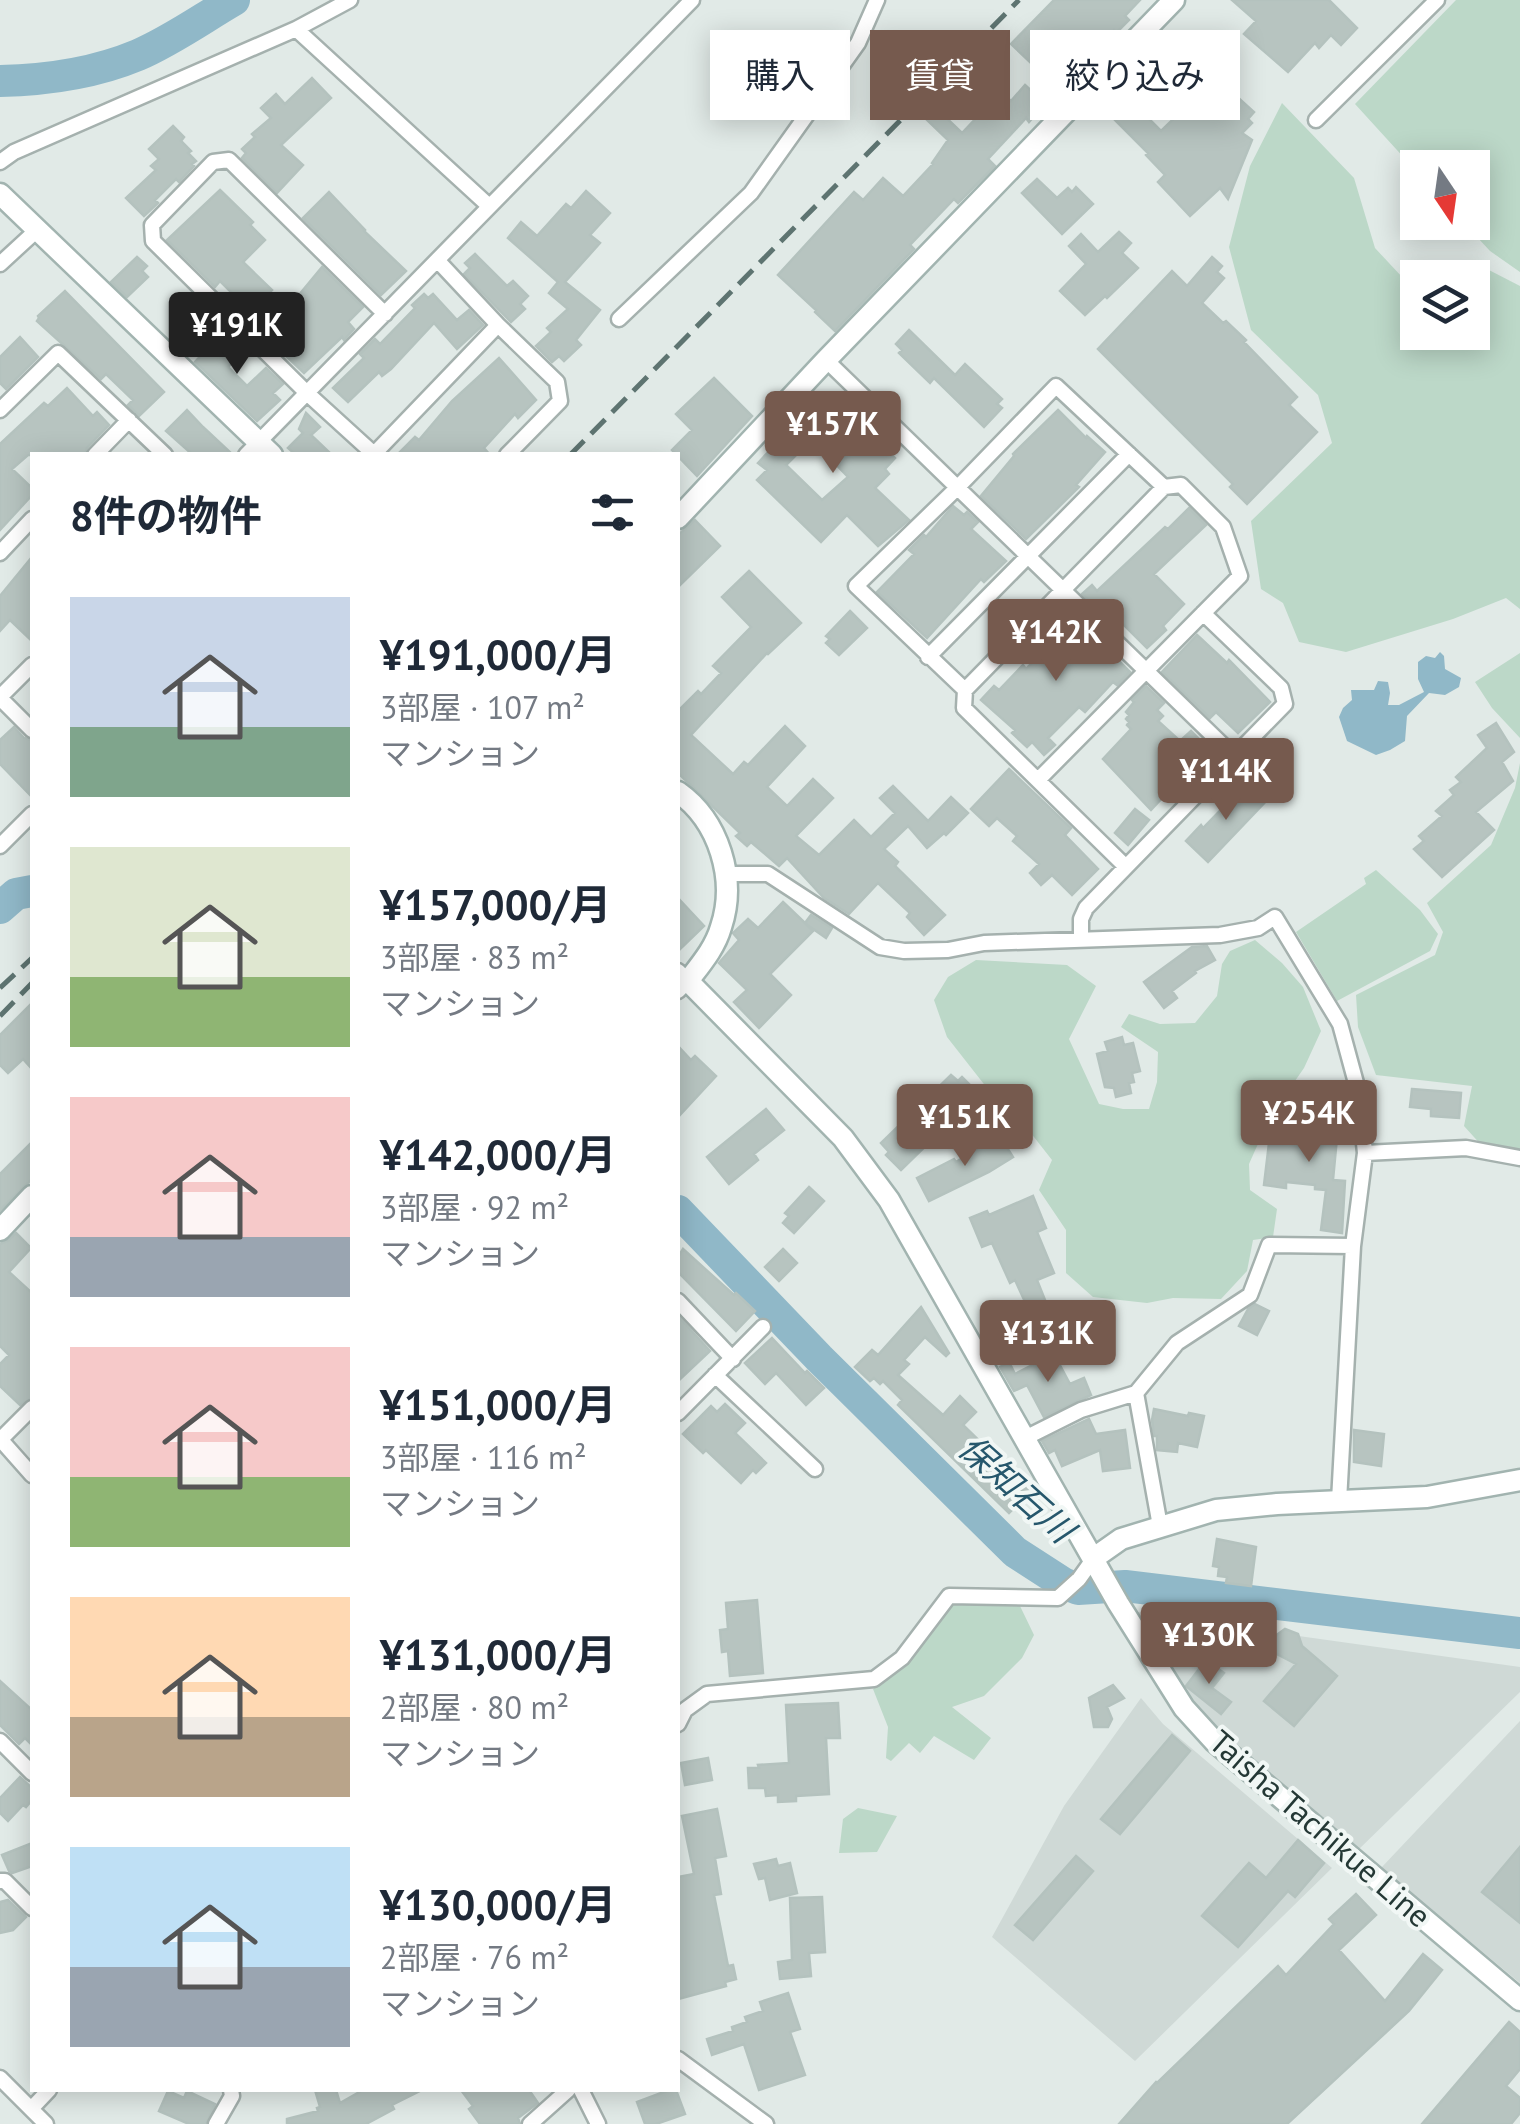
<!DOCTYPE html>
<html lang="ja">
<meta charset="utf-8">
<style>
body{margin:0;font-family:"PT Sans","Noto Sans JP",sans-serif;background:#f2f2f3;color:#1f2937;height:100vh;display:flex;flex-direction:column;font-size:38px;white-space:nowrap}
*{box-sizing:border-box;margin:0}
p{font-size:32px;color:#747a83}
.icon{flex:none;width:55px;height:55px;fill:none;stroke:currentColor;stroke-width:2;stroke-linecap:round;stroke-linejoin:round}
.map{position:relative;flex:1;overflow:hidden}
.panel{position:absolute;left:30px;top:452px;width:650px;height:1640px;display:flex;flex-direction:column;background:#fff;border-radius:0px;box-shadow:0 5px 25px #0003}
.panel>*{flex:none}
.banner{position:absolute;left:710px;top:30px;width:660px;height:90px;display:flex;gap:20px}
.needle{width:65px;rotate:167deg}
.fabs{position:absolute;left:1400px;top:150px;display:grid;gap:20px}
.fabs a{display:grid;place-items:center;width:90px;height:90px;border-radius:0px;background:#fff;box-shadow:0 5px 25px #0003;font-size:50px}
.price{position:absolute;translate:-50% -85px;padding:0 22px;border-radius:10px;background:#765a4e;color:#fff;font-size:32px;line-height:65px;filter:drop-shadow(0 2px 5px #0008)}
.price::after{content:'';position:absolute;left:50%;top:60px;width:30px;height:22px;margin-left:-15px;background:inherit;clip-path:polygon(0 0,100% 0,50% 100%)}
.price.active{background:#222;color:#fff}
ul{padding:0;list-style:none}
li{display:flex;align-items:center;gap:30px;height:250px;padding:0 40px}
li span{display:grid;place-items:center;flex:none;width:280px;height:200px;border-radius:0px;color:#555}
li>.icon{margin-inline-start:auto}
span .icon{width:120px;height:120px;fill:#fffc;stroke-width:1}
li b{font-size:42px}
h2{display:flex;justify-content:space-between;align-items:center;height:120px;padding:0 40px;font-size:42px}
.chip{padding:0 35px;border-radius:0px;background:#fff;box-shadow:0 5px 25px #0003;font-size:35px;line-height:90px}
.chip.active{background:#765a4e;color:#fff}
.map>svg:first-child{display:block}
.built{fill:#cfd9d6}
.green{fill:#bcd8c8}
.water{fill:#90b8c8}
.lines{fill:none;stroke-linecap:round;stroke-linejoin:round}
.river{stroke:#90b8c8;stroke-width:32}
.building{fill:#b7c4c0;stroke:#b4c2be;stroke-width:2.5;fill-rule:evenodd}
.street-casing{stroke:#a5b1ae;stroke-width:19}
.secondary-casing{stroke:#a2b4b0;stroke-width:25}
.street{stroke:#fff;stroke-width:14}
.secondary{stroke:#fff;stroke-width:20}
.rail{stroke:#5e7471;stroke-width:5;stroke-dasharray:20 10;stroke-linecap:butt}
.labels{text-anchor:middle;stroke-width:8;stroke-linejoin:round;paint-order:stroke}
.street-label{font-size:32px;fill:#243835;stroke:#f1f7f5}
.water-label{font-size:35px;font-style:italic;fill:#26576c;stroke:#f1f7f5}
</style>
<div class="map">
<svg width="1520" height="2124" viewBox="0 0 1520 2124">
<rect width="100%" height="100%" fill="#e1eae7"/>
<path class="built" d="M1138 1612 1264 1623 1263 1631 1520 1667V1692L1355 1853 1221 1734 1176 1682Z
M1141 1698 1163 1724 1332 1868 1135 2061 992 1937 1064 1806Z
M1520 1721V1983L1381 1868Z"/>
<path class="green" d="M1456 0H1520V272L1490 251 1464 223 1472 222V168H1418L1417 172 1355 104Z
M1282 103 1354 178 1375 248 1417 293 1418 332H1472L1473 284 1487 269 1520 286V609L1506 598 1453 619 1346 652 1299 642 1283 603 1261 589 1251 521 1332 443 1318 395 1251 330 1229 247 1250 166Z
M1520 653V738L1492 708 1475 682Z
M1520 763V1152L1483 1147 1464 1126 1472 1086 1376 1075 1358 1027 1356 995 1435 955 1443 932 1427 903 1491 845 1515 788Z
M1376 870 1420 910 1438 934 1430 951 1337 1001 1296 932 1366 884 1364 878Z
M1255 940 1282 963 1303 987 1321 1031 1304 1068 1270 1117 1249 1164 1250 1190 1277 1209 1273 1237 1253 1240 1247 1271 1221 1299 1173 1298 1147 1303 1093 1297 1066 1273V1230L1039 1190 1052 1160 1023 1123 1005 1111 947 1037 934 1000 948 977 976 960 1067 965 1096 986 1069 1039 1099 1104 1123 1109H1149L1157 1082 1158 1052 1121 1027 1129 1014 1160 1024 1195 1023 1217 996 1222 964 1230 951Z
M953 1604 1020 1606 1034 1635 1022 1658 984 1696 952 1707 991 1738 974 1760 934 1736 920 1753 909 1743 891 1761 886 1758 888 1727 873 1689 909 1661 943 1611Z
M858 1808 897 1816 877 1852 839 1853 843 1819Z"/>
<path class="water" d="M1440 652 1444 656 1445 669 1461 678 1459 687 1445 695 1429 693 1407 716 1405 741 1390 750 1376 755 1347 741 1339 717 1343 708 1352 700 1351 690H1374L1378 681 1388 682 1390 693 1388 705H1399L1424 692 1418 679V662L1426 656 1435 658Z"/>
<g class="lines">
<path class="river" d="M0 81C47 80 95 73 138 55 171 41 203 18 234 0
M0 908 16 894 32 891
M678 1211 819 1358 1015 1552 1063 1583 1078 1589 1125 1586 1520 1633"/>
</g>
<path class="building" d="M1054 0H1140L1125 16 1129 20 1116 33 1114 30 1083 62 1057 37 1031 63 1011 44Z
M1232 0H1329L1357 28 1341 45 1331 35 1319 48 1315 43 1288 72 1244 34 1256 21Z
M1159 47 1175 63 1190 47 1217 70 1212 74 1254 112 1248 119 1252 123 1242 133 1252 140 1228 199 1220 188 1190 216 1158 182 1165 175 1146 155 1148 153 1113 118 1117 114 1099 97 1128 67 1134 72ZM1170 83 1190 103 1161 131 1141 111Z
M312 78 331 98 281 145 303 165 277 193 242 158 246 153 242 149 255 137 252 134 271 118 261 108 276 94 285 104Z
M1025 85 1050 108 1040 118 1036 114 1029 122 1026 118 988 159 995 166 958 203 954 199 910 245 914 249 835 331 815 312 816 310 778 275 854 192 863 200 883 178 903 196 933 164 932 163 948 140 926 119 936 108 962 133 1001 92 1011 101Z
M173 126 184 137 181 141 191 151 188 153 196 161 192 164 194 166 179 182 176 179 155 200 158 203 144 216 126 198 156 170 151 166 159 159 149 149Z
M1037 179 1057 198 1068 188 1072 192 1076 187 1093 204 1062 234 1022 193Z
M220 190 253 222 250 225 265 240 243 262 272 290 251 312 220 281 215 287 167 240Z
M586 191 610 213 590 235 600 243 565 282 600 310 576 340 581 345 564 361 559 356 552 362 536 346 551 332 547 328 568 309 549 293 558 282 508 238 521 222 537 236 566 204 571 208Z
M329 192 365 230 364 231 406 271 381 295 303 218Z
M1119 232 1131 243 1122 253 1138 268 1107 298 1105 296 1085 315 1060 291 1086 264 1069 246 1081 234 1098 252Z
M475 254 507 286 513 281 528 296 520 304 525 309 511 322 464 274 470 268 465 263Z
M137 257 147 266 142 271 148 277 127 297 111 282Z
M1212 257 1222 266 1217 272 1224 278 1202 303 1223 323 1226 321 1246 340 1244 342 1297 397 1289 405 1317 432 1247 504 1230 487 1233 484 1098 349 1172 271 1187 286Z
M322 267 363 307 348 322 354 329 344 340 342 337 304 373 265 336Z
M65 291 164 392 139 416 128 405 133 400 106 374 101 379 37 321 39 318 38 316Z
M424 294 428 298 433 294 457 320 469 310 483 325 457 349 434 323 391 369 382 376 379 372 348 402 333 388 364 358 360 354 375 339 380 344 415 308 412 305Z
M207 325 227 344 223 349 235 360 228 367 247 386 266 368 283 384 273 393 280 400 257 421 195 362 208 348 196 337Z
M909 330 955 375 965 364 1002 399 997 404 1002 408 984 427 934 378 930 383 899 353 902 350 896 344Z
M20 337 38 357 6 389 0 383V357Z
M499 358 536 400 518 418 515 414 484 448 490 455H397L415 437 419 440 452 401Z
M714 378 752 416 697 476 672 450 692 430 676 414Z
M67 388 93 416 97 412 109 425 87 448 85 455H28L12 469 32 488V495L0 530V444L44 403 48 406Z
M823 405 839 421 853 407 878 432 873 437 895 458 885 469 889 474 875 488 909 520 878 546 847 515 821 542 757 480 767 470 758 463 771 449 774 452ZM807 444 814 452 819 447 848 477 822 500 786 465Z
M187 410 203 427 233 455H193L166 431Z
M1058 410 1086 438 1087 436 1105 452 1076 485 1079 487 1026 539 981 496 1014 456 1013 454Z
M306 413 320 427 311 435 332 455H296L288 448 303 433 299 429Z
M953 506 964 515 967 512 978 522 971 529 1006 561 984 582 981 579 927 638 877 592 914 554 909 550 924 535 926 537Z
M1189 508 1206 525 1154 574 1184 604 1163 626 1166 630 1147 648 1117 618 1112 623 1082 594 1092 585 1097 591 1165 527 1168 529Z
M695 520 720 546 678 587V535Z
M32 557V641L10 620 0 631V596Z
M749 571 801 623 768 654 767 653 691 735 733 774 744 762 748 765 785 726 805 746 767 787 787 806 813 779 833 798 796 836 819 855 854 820 871 837 895 813 880 798 893 786 928 821 951 797 968 813 946 835 944 833 927 848 908 826 884 849 898 862 895 866 945 915 924 935 907 917 910 913 878 883 849 914 824 898 787 858 779 866 751 842 747 846 736 836 740 833 678 773V711L698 691 701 694 721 673 713 666 751 627 722 597Z
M850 611 867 628 839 655 826 643 830 639 826 636Z
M1071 613 1130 672 1117 685 1113 682 1085 712 1079 707 1048 738 1055 745 1044 755 1032 742 1027 747 1012 733 1015 730 981 700 994 686 999 690 1023 665 1026 669 1047 648 1044 645 1054 635 1052 632Z
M1197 635 1227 663 1229 660 1270 702 1238 733 1216 712 1210 718 1162 672Z
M1146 686 1164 703 1157 710 1163 716 1158 721 1180 741 1191 731 1216 756 1188 784 1185 781 1168 798 1165 795 1151 810 1103 759 1131 729 1127 725 1129 722 1126 719 1129 715 1126 712 1134 702 1132 700Z
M1496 723 1514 752 1502 762 1513 781 1476 812 1494 830 1442 877 1414 849 1424 841 1419 836 1442 816 1436 811 1454 795 1450 790 1461 782 1456 777 1487 748 1478 735Z
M14 727 24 738 32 740V797L0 764V740Z
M1009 769 1071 828 1065 835 1098 869 1072 895 1052 875 1041 885 1030 873 1039 864 1013 841 1017 836 997 818 989 826 971 809Z
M1247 783 1267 800 1208 862 1186 841 1201 825 1203 828Z
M1135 809 1149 820 1128 845 1115 833Z
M678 898 704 926 678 951Z
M783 902 805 923 811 915 832 928 826 938 806 924 813 931 770 974 791 995 759 1028 734 1002 747 990 719 963 739 940 733 933 748 919 758 928Z
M1207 946 1215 960 1195 971 1196 973 1172 991 1177 998 1164 1008 1144 982 1192 947Z
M32 1003V1069L23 1059 8 1073 0 1065V1035Z
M1122 1037 1124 1045 1133 1043 1140 1071 1132 1073 1134 1082 1129 1083 1131 1093 1116 1097 1114 1088 1105 1087 1097 1054 1108 1051 1105 1042Z
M678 1046 691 1060 695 1056 716 1076 678 1117Z
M951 1075 958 1081 962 1077 979 1094 901 1170 886 1155 889 1152 881 1143Z
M1412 1089 1461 1093 1459 1118 1431 1116V1109L1410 1107Z
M766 1109 784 1130 754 1154 758 1160 729 1184 707 1157Z
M1300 1115 1322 1117 1321 1125 1338 1127 1333 1180 1345 1181 1342 1233 1321 1230 1326 1190 1315 1189V1185L1286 1182V1188L1264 1185 1269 1143 1282 1144 1283 1127 1299 1128Z
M999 1135 1013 1157 989 1172 929 1201 917 1178 954 1159 956 1162Z
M32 1142V1179L0 1210V1174Z
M809 1187 824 1201 794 1233 783 1223 789 1216 785 1213Z
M1033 1196 1046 1228 1037 1232 1054 1273 1037 1280 1049 1310 1032 1317 1015 1280 1010 1283 992 1243 982 1247 970 1218 987 1211 989 1215Z
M16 1233 31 1248 9 1272 32 1293V1398L20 1405 0 1386V1364L9 1355 0 1346V1244L9 1240Z
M683 1249 734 1295 736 1293 755 1311 736 1331 678 1272V1257Z
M783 1249 797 1263 779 1281 765 1267Z
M1255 1304 1269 1311 1257 1335 1239 1326 1248 1309Z
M921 1307 949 1353 946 1356 925 1337 904 1360 909 1364 898 1375 943 1415 960 1396 976 1412 963 1425 1031 1491 1009 1513 898 1405 902 1400 883 1381 880 1384 874 1378 870 1381 855 1367 872 1350 878 1355Z
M678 1316 710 1351 678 1381Z
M772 1338 805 1373 807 1371 824 1388 806 1405 776 1373 765 1384 745 1363Z
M1054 1354 1070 1384 1084 1378 1091 1395 1044 1417 1027 1385 1014 1391 1000 1367 1009 1362 1015 1374Z
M725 1404 745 1423 735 1433 766 1463 756 1473 753 1470 741 1483 706 1450 703 1453 683 1434 711 1406 717 1412Z
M1154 1409 1188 1416 1189 1413 1204 1416 1197 1447 1178 1443 1177 1452 1157 1450V1436H1154L1152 1420Z
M1089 1419 1096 1434 1125 1430 1130 1468 1103 1471 1100 1450 1062 1466 1055 1450 1049 1453 1042 1441Z
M1354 1430 1384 1434 1381 1466 1354 1462Z
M1217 1539 1256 1547 1251 1586 1226 1583 1227 1577 1218 1576 1219 1567 1213 1566Z
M757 1600 763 1673 730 1676 728 1651 722 1652 720 1630 728 1629 726 1603Z
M1285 1629 1298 1634 1302 1646 1337 1676 1294 1726 1264 1701 1296 1664 1277 1654 1273 1646 1274 1637Z
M1206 1660 1224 1673 1212 1688 1231 1702 1221 1714 1186 1686Z
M0 1681 32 1710V1745L25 1738 19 1744 0 1725Z
M1113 1685 1124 1698 1107 1707 1112 1719 1108 1727H1094L1089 1698Z
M838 1703 840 1738H826L829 1794 796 1796V1801L778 1802V1795L766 1796 765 1788H749L748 1768H759L758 1765 789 1763 786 1705Z
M1172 1735 1190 1751 1120 1834 1101 1819Z
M708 1758 712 1780 685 1785 681 1763Z
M20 1777 32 1788V1800L26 1807 23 1805 8 1821 0 1813V1798Z
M717 1809 726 1856 715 1858 721 1894 714 1895 728 1966 733 1965 736 1979 725 1982 726 1986 678 1999V1877L694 1874 682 1816Z
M1298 1840 1324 1863 1295 1897 1288 1891 1238 1947 1202 1916 1249 1863 1266 1878Z
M32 1843V1866L12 1873 9 1871 2 1855Z
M1520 1847V1923L1482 1892Z
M1076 1856 1093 1871 1033 1940 1015 1925Z
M776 1859 778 1866 790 1863 797 1893 770 1900 765 1878 759 1879 754 1864Z
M1356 1894 1376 1915 1339 1950 1385 2001 1423 1954 1442 1970 1409 2011 1287 2124H1119L1156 2082 1157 2083 1278 1966 1286 1975 1334 1924 1329 1919Z
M822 1897 825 1952 809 1953 811 1976 780 1979 778 1962 792 1960 790 1898Z
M8 1900 26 1917 13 1930 0 1933V1902Z
M788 1993 800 2029 790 2032 805 2075 759 2090 744 2044 712 2055 707 2039 733 2031 732 2027 747 2022 745 2017 763 2011 760 2002Z
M1509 2022 1520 2032V2069L1506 2086 1520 2098V2113L1511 2124H1422Z
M315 2090H336L340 2103 363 2090H422L392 2105 394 2109 366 2124H287V2119L318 2111 317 2108 320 2107Z
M461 2090H529L538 2103 518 2118 520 2124H480L469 2109 473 2106Z
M669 2090H676L685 2114 656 2124H645L637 2102Z
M168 2091 184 2098 187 2091 215 2104 206 2124H189L159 2111Z"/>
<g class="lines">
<g class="street-casing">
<path id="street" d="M296 29 489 206
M1316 120 1437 0
M0 162 14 152 296 29 350 0
M438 261 498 325 557 382 560 401 507 455
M0 264 37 230
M619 319 751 193 858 43 877 0
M826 360 1235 757
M0 410 58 353 165 455
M374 454 498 325
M95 455 129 420
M246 455 692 0
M375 455 308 394 153 241 152 225 213 162 229 160 385 314
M0 553 32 519
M928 657 1129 454
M965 690 856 586 958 487 1056 386 1164 487
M0 697 32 665
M0 698 32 730
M1038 780 1240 576 1223 527 1181 485 1164 487 965 690 964 708 1125 866
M0 846 32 814
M727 874H768L880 947 904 951 948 950 984 943 1220 935 1258 928 1275 917 1340 1024 1359 1094 1365 1153 1353 1246 1339 1501
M1081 939V919L1086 908 1285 704 1281 688 1203 613
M678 971 688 981 678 991
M1365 1153 1466 1148 1520 1158
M678 1301 733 1359
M715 1375 815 1469
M678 1413 763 1327
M0 1439 32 1475
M1023 1439 1081 1410 1136 1393
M0 1440 32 1408
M1160 1526 1136 1393 1177 1343 1250 1295 1269 1245 1353 1246
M678 1724 685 1710 707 1694 874 1679 902 1658 949 1596 1058 1598 1079 1579 1094 1558
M0 1741 32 1773
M0 1881H5L32 1908
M678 2059 766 2124
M0 2078 31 2109
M581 2090 598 2124
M46 2124 31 2109 49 2090
M216 2124 232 2096 231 2090
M530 2124 568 2090"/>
</g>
<g class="secondary-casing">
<path id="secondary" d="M0 194 272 455
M678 518 826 360 1174 0
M678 792C719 821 737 879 721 927 715 948 701 964 688 981L843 1138 889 1200 1118 1603 1184 1708 1215 1742 1520 2000
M0 1230 32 1196
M1094 1558 1121 1539 1216 1510 1277 1504 1427 1497 1520 1480"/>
</g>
<use href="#street" class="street"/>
<use href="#secondary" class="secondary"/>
<path class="rail" d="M570 455 1019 0
M0 988 32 958
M0 1016 32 983"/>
</g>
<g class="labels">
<g class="street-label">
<text transform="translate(1320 1829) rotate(41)" y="11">Taisha Tachikue Line</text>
</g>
<g class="water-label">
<text transform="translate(1016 1489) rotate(42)" y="12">保知石川</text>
</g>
</g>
</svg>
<div class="fabs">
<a><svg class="needle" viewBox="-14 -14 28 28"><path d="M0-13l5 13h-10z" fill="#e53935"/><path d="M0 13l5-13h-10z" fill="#747a83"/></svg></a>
<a><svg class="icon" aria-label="layers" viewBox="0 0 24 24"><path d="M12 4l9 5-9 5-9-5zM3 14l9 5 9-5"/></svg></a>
</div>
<b class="price active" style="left:237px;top:377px">¥191K</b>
<b class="price" style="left:833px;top:476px">¥157K</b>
<b class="price" style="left:1056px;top:684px">¥142K</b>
<b class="price" style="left:1226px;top:823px">¥114K</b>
<b class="price" style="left:1309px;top:1165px">¥254K</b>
<b class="price" style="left:965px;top:1169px">¥151K</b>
<b class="price" style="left:1048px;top:1385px">¥131K</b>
<b class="price" style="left:1209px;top:1687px">¥130K</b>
<div class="banner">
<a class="chip">購入</a>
<a class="chip active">賃貸</a>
<a class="chip">絞り込み</a>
</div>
<section class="panel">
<h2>8件の物件<svg class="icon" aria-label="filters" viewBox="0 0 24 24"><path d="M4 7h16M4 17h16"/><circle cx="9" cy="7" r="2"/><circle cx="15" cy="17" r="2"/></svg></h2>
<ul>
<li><span style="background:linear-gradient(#c9d6e8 65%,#7fa58c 0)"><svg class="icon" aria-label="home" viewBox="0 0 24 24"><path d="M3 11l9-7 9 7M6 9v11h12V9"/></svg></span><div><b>¥191,000/月</b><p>3部屋 · 107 m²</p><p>マンション</p></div></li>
<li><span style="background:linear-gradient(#dfe7d0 65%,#8fb573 0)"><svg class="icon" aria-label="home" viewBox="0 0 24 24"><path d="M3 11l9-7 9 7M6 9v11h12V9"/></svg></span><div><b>¥157,000/月</b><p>3部屋 · 83 m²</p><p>マンション</p></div></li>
<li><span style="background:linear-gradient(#f6c9c9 70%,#9aa5b1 0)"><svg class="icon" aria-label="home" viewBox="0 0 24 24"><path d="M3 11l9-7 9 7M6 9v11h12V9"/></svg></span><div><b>¥142,000/月</b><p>3部屋 · 92 m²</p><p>マンション</p></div></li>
<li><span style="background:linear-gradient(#f6c9c9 65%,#8fb573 0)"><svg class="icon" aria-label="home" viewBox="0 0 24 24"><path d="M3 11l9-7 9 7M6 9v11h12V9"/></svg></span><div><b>¥151,000/月</b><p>3部屋 · 116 m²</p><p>マンション</p></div></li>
<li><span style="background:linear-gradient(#ffd9b3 60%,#b9a48a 0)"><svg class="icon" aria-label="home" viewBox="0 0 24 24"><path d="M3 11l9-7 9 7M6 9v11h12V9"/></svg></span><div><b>¥131,000/月</b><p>2部屋 · 80 m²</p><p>マンション</p></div></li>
<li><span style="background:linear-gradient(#bfe0f5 60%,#9aa5b1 0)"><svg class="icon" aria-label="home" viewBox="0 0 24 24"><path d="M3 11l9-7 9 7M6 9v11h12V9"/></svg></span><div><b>¥130,000/月</b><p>2部屋 · 76 m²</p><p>マンション</p></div></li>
</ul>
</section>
</div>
